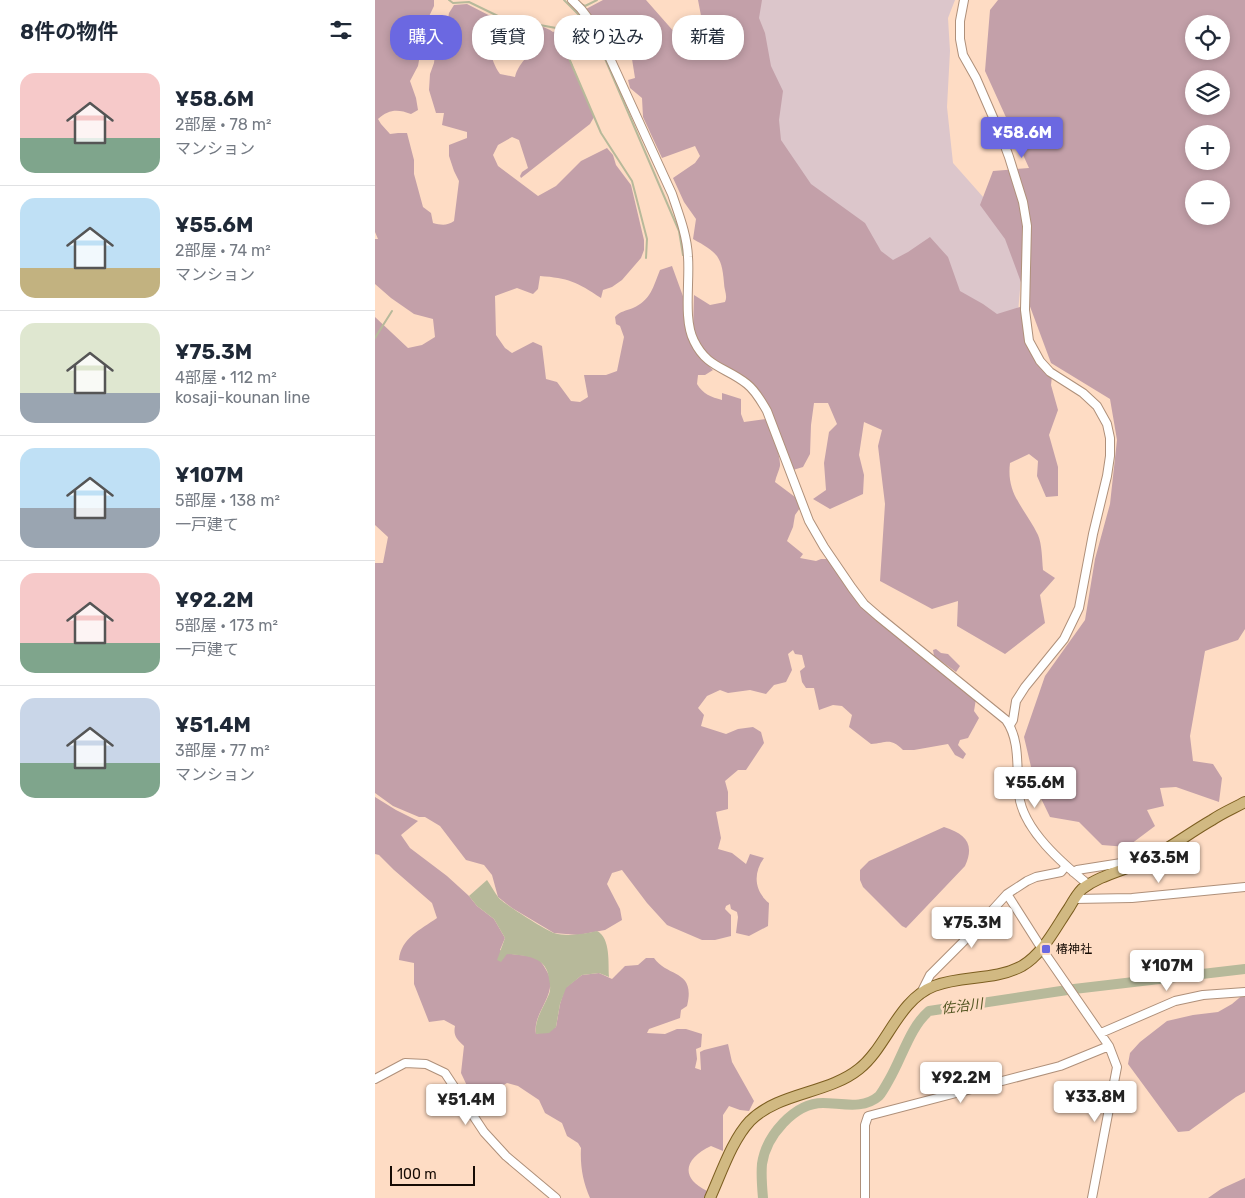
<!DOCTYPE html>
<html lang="ja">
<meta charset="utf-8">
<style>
body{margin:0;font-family:Rubik,"Noto Sans JP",sans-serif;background:#f6f6f7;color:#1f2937;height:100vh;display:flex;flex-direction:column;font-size:19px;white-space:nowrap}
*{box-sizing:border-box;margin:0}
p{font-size:16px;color:#747a83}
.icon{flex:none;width:28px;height:28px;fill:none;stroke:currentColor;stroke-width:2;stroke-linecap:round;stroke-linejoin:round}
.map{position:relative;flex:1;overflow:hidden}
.details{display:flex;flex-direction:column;background:#fff;width:375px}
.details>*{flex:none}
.guide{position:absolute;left:15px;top:15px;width:475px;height:45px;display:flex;gap:10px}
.controls{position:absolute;left:810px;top:15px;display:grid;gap:10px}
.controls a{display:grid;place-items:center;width:45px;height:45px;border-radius:50%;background:#fff;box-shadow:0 2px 8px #0003;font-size:25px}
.scale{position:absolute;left:15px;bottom:12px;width:85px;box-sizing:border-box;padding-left:5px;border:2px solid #160b04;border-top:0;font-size:14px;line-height:18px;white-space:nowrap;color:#160b04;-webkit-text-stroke:4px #fedcc4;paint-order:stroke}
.price{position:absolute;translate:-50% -42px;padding:0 11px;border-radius:5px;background:#fff;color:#222;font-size:16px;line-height:32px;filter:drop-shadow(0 1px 2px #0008)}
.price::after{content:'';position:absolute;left:50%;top:30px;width:15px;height:11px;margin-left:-8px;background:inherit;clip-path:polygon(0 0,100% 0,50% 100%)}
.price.current{background:#6b68e1;color:#fff}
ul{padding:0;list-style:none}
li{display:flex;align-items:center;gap:15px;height:125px;padding:0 20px}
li+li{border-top:1px solid #e0e1e3}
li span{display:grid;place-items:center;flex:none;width:140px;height:100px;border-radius:15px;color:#555}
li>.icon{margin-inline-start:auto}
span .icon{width:60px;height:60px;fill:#fffc;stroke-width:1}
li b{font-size:21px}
h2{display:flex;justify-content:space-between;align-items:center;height:60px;padding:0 20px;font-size:21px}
.tag{padding:0 18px;border-radius:20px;background:#fff;box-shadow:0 2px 8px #0003;font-size:18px;line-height:45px}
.tag.current{background:#6b68e1;color:#fff}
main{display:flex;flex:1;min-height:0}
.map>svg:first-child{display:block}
.green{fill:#dcc6cb}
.forest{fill:#c3a0a9;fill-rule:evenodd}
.water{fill:#b7b99a}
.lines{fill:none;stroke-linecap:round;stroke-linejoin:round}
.stream{stroke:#b7b99a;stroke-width:2}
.river{stroke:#b7b99a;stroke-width:10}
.minor-casing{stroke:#af907a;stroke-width:10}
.major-casing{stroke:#7c5e20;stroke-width:12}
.minor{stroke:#fff;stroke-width:8}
.major{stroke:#d1b982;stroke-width:10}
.poi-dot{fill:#6b68e1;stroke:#fedcc4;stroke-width:2}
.labels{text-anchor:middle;stroke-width:5;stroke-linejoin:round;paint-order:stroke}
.poi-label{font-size:12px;fill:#160b04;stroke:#fedcc4;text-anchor:start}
.water-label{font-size:14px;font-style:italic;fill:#545622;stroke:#fedcc4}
</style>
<main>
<section class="details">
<h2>8件の物件<svg class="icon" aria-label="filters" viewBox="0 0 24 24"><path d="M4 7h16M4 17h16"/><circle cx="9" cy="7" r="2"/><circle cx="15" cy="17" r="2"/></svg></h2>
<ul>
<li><span style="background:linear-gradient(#f6c9c9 65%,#7fa58c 0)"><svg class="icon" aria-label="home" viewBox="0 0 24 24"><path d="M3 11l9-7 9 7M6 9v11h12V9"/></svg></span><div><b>¥58.6M</b><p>2部屋 · 78 m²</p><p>マンション</p></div></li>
<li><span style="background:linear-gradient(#bfe0f5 70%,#c2b280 0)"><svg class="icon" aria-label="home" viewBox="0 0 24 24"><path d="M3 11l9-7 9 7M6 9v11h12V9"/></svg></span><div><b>¥55.6M</b><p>2部屋 · 74 m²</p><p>マンション</p></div></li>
<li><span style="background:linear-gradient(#dfe7d0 70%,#9aa5b1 0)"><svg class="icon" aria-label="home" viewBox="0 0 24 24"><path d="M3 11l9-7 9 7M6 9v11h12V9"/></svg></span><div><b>¥75.3M</b><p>4部屋 · 112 m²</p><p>kosaji-kounan line</p></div></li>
<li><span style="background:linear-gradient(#bfe0f5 60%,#9aa5b1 0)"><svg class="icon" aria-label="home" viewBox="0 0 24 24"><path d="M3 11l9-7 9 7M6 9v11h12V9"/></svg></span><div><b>¥107M</b><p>5部屋 · 138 m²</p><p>一戸建て</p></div></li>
<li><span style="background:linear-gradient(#f6c9c9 70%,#7fa58c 0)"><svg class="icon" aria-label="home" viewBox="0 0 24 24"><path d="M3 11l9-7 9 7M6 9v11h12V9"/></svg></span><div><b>¥92.2M</b><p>5部屋 · 173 m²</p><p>一戸建て</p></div></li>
<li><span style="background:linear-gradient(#c9d6e8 65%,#7fa58c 0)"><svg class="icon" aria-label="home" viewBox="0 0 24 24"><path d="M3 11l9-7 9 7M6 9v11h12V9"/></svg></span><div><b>¥51.4M</b><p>3部屋 · 77 m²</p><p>マンション</p></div></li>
</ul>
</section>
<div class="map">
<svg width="870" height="1198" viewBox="0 0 870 1198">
<rect width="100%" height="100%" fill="#fedcc4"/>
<path class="green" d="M372 0H580L573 18 575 51 572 107 578 163 632 224 647 267 643 312 625 323 497 258 397 143Z"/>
<path class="forest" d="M0 0H59V6L46 33V49L43 66 35 81 41 98 43 110 36 114C23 109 14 109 3 119L6 124 15 134 23 133H32L39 160V174L48 207 56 213 58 223C66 225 72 226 79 221L84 181 79 171 74 156V145L92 138V132L67 125 69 113H61L54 90 55 74 59 63 61 45 72 25 74 13 79 5 92 4 129 23C114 40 112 55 125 74L140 77C145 57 161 59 150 34H129L126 32 129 27C142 22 166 23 178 32L183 30 219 117 215 124 146 178 145 176 147 172 153 168 144 140 137 137 123 145 118 155 123 166 163 196 181 186 206 161 232 148 238 155 241 165 256 185 269 240V250L266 258 247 280 237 287 228 290 226 298C202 282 193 278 165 276L163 289 158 294 142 288 120 296 121 335 130 348 137 353 158 342 167 346 171 379 182 382 196 401 205 402 213 397 209 375H231L242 371 249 337 245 326 241 324 240 317C245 311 251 311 258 308 276 300 278 287 285 270L297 266 309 299 310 325 315 342 323 355 338 370 330 375H323L322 384C328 394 336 397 347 400V393L366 399V414L369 422 391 419C396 429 406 455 405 466 404 471 401 476 400 482L420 497 425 508 420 515 418 527 412 541 428 554 425 558 441 561 446 559H452L466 579 489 606 601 699 599 711 604 718 593 738 585 740 583 745 591 754 588 759 580 755 573 744 539 750H528C515 737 512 743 496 744L474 727 477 715 467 706 458 705 444 710 439 688H431L427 682 425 671 430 667 427 655 420 654 418 650 413 654 417 670 411 682 399 685 391 694 375 690 353 693 345 690 332 696 323 708 329 715 326 726 351 734 363 729 378 727 386 732 389 743 371 770H363L350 781 353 792V809L341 812 346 838 343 849 357 853 371 864 375 854 389 858C378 873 379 891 394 903L393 926 374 936 361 933 363 917 362 912 356 909 355 904 351 906 350 909 356 915V936L340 940H327L292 925 272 903 247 870 237 873 232 884 245 909 247 920 230 930 203 935 179 933 137 908 123 897 117 875 109 865 91 860 65 826 50 817H44L18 806 0 793V563H8L13 537 0 525V317L33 348 47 345 60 337 58 319 39 314 16 298 0 284V239H3L0 232Z
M228 0H271L308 42 328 26 323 0H387L384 18 390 33 396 66 408 91 404 120 406 140 436 184 490 223 506 251 518 260 533 252 555 237 573 257 585 291 608 304 622 314 648 306 651 340 677 376 676 385 683 410 674 435 683 467V496L671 497 662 476 663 461 654 454 635 463C631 495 650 508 663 535 667 544 667 559 668 570L680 578 665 595 670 623 630 654 582 626 583 601 557 609 505 581 510 504 503 446 507 430 489 422 484 455 489 475 488 494 455 509 438 499 451 490 449 463 454 432 462 424 453 403H439L436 425 435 454 428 467 418 470 392 403 377 384 362 373 348 368 328 350 318 330 319 295 335 305 350 302C353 296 349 290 349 283 347 255 341 252 318 239L321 219 309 202 298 178 320 163 325 156 320 146 287 158 268 117 267 98 255 88 253 80 260 78 257 59 246 57 242 50 243 40 229 32 211 9Z
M623 0H870V629L863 640 830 651 815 736 818 761 838 764 847 778 844 802 801 787 785 788 789 806 772 810 780 826 752 847 727 845 704 822 675 817 661 788 649 737 670 676 710 620 720 559 735 504 742 440 735 399 676 363 630 239 605 205 618 171 654 168 610 71 615 10ZM819 24H846V51H819ZM819 79H846V106H819ZM819 134H846V161H819ZM819 189H846V216H819Z
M561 649 566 653 573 654 585 666 581 672 559 656 558 650Z
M0 797 21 810 43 821 26 835 35 848 72 876 94 896 102 906 119 919 130 938 125 950C137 957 151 953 163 959 166 961 168 965 170 968 187 993 157 1010 161 1034L181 1027 185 1004 190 988 207 975 224 973 237 979 250 966 263 965 271 958H279C293 978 321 969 312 1006L306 1010 305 1018 274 1029 272 1033 290 1034 302 1029H311L327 1034 326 1047 321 1049 322 1059 320 1068 326 1070 325 1052 329 1050 353 1044 357 1062 379 1101 374 1111 365 1110 354 1106 348 1115V1151L336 1146C310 1158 304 1177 332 1191L329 1198H215C208 1182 205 1166 206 1148L203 1143 192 1136 187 1123 170 1113 164 1100 143 1086 132 1083 120 1090 114 1100 101 1105 86 1073 89 1046C82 1039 78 1036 80 1026L69 1020 54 1022 39 984V963L24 960C26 938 45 930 62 918L57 903 19 870 4 855 0 854Z
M569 827C591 834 600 844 590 866L531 928 527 926 488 887 485 880V870L494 861Z
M870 993V1092L861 1097 814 1131 803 1132 753 1064 755 1053 765 1042 792 1021 818 1015 843 1012 857 1004Z
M870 1178V1198H833L846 1189Z"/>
<path class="water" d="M112 880C116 886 119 891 123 897 127 903 171 930 179 933 193 937 208 934 222 931 236 938 233 964 234 977L224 973 207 975 191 988 185 1004 181 1027 174 1033 161 1034C159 1019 169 1007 174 994 176 989 175 984 174 979 172 956 150 956 132 954L126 962 122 960 130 938 119 919 102 906 94 896Z"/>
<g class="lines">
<path class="stream" d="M74 0 78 3 94 2 127 18 181 28 226 133 257 181 272 239 271 258
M189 0 210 21 228 54 304 231 308 255
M204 3 210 6 222 0
M0 338 17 311"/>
<path class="river" d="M388 1198C387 1187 386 1175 387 1164 391 1136 419 1103 448 1103 466 1103 488 1110 504 1096 508 1091 511 1085 514 1080 527 1058 535 1027 554 1011L699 989 870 969"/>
<g class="minor-casing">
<path id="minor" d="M197 0 206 9 222 30 297 194C304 215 312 235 313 257 315 281 308 320 319 341 332 368 351 367 372 384 381 391 386 401 392 411L434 521 449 547 477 588 489 604 504 617 631 720C646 741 641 770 644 795 648 830 688 864 714 885
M589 0 585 21V39L588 55 601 78 627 138 634 157 648 202 652 226 650 310 654 341 665 361 675 372 708 393 722 406 732 424 735 438V456L732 476 718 534 704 608 689 639 650 687 641 701 638 720 635 725
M698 872 702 870 765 860
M632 894 667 949 734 1046 742 1067 717 1198
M699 899 757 898 870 887
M546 993 555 975 591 939 632 894 652 881 661 877 686 872 691 866
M726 1033 800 1001 828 995 870 992
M0 1079 30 1063 51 1064 70 1073 109 1132 131 1156 181 1198
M490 1198V1125L493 1116 685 1066 734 1046"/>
</g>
<g class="major-casing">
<path id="major" d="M335 1198C346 1174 357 1140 375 1121 404 1092 453 1094 484 1069 512 1047 523 1000 559 986 588 975 619 981 647 966 668 954 681 927 694 908 698 901 702 894 707 889 725 875 748 871 769 861 793 850 814 833 837 820 847 813 859 808 870 802"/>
</g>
<use href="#minor" class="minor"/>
<use href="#major" class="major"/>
</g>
<rect class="poi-dot" x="666" y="944" width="10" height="10" rx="2.5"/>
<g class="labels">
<g class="poi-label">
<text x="681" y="953">椿神社</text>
</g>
<g class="water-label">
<text transform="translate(587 1006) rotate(-7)" y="5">佐治川</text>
</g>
</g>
</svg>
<div class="controls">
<a><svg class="icon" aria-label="locate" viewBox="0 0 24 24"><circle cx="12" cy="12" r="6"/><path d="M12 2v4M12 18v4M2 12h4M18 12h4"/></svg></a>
<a><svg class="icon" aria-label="layers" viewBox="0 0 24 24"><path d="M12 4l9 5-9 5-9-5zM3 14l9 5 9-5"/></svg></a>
<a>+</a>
<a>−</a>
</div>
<div class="scale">100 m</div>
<b class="price current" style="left:647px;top:159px">¥58.6M</b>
<b class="price" style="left:660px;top:809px">¥55.6M</b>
<b class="price" style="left:784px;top:884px">¥63.5M</b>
<b class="price" style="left:597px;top:949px">¥75.3M</b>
<b class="price" style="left:792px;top:992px">¥107M</b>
<b class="price" style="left:586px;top:1104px">¥92.2M</b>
<b class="price" style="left:720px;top:1123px">¥33.8M</b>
<b class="price" style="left:91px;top:1126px">¥51.4M</b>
<div class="guide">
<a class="tag current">購入</a>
<a class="tag">賃貸</a>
<a class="tag">絞り込み</a>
<a class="tag">新着</a>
</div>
</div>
</main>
